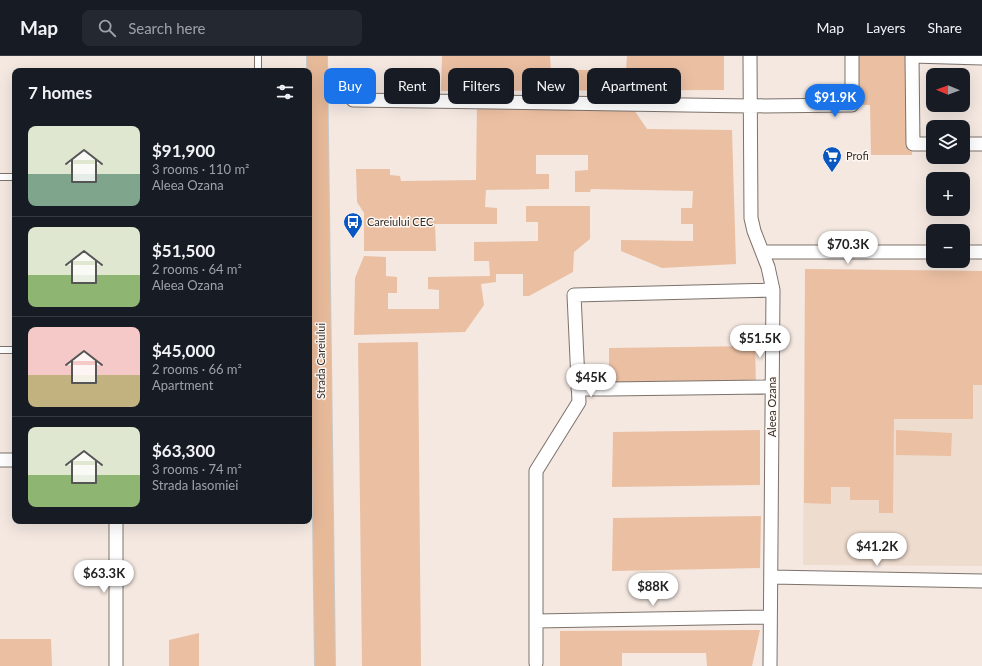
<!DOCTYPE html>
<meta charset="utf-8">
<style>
body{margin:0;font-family:Lato,sans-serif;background:#242831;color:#f1f3f6;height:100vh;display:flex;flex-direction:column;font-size:15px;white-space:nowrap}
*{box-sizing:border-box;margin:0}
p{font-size:13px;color:#9ea1a6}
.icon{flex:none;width:22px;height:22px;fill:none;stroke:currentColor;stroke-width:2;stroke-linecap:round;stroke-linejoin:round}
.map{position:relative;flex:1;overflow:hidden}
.sheet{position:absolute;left:12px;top:12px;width:300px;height:456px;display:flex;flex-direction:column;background:#171b24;border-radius:8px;box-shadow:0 4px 16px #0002}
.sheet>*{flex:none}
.banner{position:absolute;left:324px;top:12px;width:380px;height:36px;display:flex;gap:8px}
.needle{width:26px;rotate:271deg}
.buttons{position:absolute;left:926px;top:12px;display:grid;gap:8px}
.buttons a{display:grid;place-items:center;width:44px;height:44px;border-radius:8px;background:#171b24;box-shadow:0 4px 16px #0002;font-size:20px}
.price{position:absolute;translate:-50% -34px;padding:0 9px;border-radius:14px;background:#fff;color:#222;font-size:13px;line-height:26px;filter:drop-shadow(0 1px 2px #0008)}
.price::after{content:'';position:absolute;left:50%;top:24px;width:12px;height:9px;margin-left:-6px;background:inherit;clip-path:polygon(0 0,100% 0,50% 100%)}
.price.on{background:#1a73e8;color:#fff}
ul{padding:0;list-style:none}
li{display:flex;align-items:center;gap:12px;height:100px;padding:0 16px}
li+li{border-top:1px solid #363941}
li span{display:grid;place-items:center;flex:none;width:112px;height:80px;border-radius:8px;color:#555}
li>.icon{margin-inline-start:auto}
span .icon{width:48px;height:48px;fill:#fffc;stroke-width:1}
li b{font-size:17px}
h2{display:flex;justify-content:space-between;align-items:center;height:48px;padding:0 16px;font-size:17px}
.pill{padding:0 14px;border-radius:8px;background:#171b24;box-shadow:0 4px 16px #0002;font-size:14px;line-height:36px}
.pill.on{background:#1a73e8;color:#fff}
header{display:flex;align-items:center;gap:24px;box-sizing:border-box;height:56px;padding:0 20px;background:#171b24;border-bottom:1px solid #363941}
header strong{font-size:19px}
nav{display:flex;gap:22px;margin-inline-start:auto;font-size:14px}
.search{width:280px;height:36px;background:#242831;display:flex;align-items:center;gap:10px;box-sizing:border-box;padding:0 14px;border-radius:8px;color:#9ea1a6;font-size:15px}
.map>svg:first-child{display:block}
.built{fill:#eedccf}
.green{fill:#ebbfa2}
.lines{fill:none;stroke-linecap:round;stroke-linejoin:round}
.service-casing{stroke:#7c726b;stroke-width:8}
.minor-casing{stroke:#7c726b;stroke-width:15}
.primary-casing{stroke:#cac9c8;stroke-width:22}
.service{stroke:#fff;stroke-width:6}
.minor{stroke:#fff;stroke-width:13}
.primary{stroke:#e6b999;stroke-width:20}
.labels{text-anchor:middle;stroke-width:3;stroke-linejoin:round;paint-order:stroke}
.poi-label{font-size:11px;fill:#35302d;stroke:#fef7f2;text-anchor:start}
.street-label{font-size:11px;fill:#35302d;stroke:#fef7f2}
</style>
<header>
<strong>Map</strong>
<div class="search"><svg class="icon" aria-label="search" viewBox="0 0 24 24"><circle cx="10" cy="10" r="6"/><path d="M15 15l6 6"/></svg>Search here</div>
<nav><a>Map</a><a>Layers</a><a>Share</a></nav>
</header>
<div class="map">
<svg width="982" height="610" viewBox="0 0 982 610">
<rect width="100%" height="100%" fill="#f4e8e1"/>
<path class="built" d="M805 213 982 215V510L803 509Z"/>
<path class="green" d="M442 0H550L551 14H626L627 0H724V34L441 35Z
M852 0H982H912V99H871L870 49H852Z
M477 46 630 48 647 73 732 74 736 208 662 212 621 195V184L693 185V168H681V152H692L693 135 591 133 590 136H575V115L588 114V99H536V118H549V133L486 134 485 151 497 152V168H435L436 195H364V157L357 146 356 113H390V119L400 120 401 125 476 124Z
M526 150H590V183L574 196 573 216 529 240H523V218H496V226L481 228 484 249 465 276 354 279 355 222 364 200 386 201V220L397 221V237H388V253H439V234L428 233V221L490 220 489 205H474V186L538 185V166H526Z
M805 213 982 215V329H973V363H894L893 457H879V444H850V431H831V448L804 447Z
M418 286 421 610H362L358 287Z
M755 290 756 331 609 333V292Z
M760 374V429L612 431 613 376Z
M896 374 952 377 951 400 896 399Z
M761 460 760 512 612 515 613 462Z
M760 574 752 610H707L706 597H622V610H560V575Z
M199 577V610H169V584Z
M0 583H51L52 610H0Z"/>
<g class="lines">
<g class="service-casing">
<path id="service" d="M258 15V0
M0 121H15
M0 294H15"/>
</g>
<g class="minor-casing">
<path id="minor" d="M750 0 751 162 754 175 768 211 773 234 770 610
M353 44 750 50 852 49V0
M933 88H913L912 0 982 2
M963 88H982
M763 196H933
M963 196H982
M578 333H609L772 331
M0 404H15
M116 465V610
M771 521 982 525
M536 565 770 561
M536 607V415L579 346 574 239 773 234"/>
</g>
<g class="primary-casing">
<path id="primary" d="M317 0 325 610"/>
</g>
<use href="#service" class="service"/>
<use href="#minor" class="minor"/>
<use href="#primary" class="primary"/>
</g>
<defs>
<g id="supermarket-pin" transform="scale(1)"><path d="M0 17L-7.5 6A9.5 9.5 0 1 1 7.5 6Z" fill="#0957c1" stroke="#fef7f2"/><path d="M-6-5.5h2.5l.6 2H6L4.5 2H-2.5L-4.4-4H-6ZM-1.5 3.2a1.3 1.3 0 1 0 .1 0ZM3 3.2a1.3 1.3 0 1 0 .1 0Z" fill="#fff"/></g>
<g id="bus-pin" transform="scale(1)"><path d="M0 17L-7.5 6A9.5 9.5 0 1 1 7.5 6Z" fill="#0957c1" stroke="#fef7f2"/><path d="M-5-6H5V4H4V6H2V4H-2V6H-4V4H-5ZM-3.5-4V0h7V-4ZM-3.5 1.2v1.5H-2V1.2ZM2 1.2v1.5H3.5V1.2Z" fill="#fff"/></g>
</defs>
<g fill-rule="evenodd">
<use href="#supermarket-pin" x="832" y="100"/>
<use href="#bus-pin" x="353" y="166"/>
</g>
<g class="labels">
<g class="poi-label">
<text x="846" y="104">Profi</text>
<text x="367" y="170">Careiului CEC</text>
</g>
<g class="street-label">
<text transform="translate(321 305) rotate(-90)" y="4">Strada Careiului</text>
<text transform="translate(772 351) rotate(-90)" y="4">Aleea Ozana</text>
</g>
</g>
</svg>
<div class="buttons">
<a><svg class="needle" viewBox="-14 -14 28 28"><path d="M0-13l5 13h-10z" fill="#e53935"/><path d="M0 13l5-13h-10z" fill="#9ea1a6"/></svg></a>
<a><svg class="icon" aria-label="layers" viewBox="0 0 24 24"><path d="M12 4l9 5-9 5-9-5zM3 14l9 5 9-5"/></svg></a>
<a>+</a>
<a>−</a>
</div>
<b class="price on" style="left:835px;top:62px">$91.9K</b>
<b class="price" style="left:848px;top:209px">$70.3K</b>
<b class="price" style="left:760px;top:303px">$51.5K</b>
<b class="price" style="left:591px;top:342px">$45K</b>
<b class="price" style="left:877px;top:511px">$41.2K</b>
<b class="price" style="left:104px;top:538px">$63.3K</b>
<b class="price" style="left:653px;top:551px">$88K</b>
<div class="banner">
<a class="pill on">Buy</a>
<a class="pill">Rent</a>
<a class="pill">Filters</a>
<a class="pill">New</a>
<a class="pill">Apartment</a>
</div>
<section class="sheet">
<h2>7 homes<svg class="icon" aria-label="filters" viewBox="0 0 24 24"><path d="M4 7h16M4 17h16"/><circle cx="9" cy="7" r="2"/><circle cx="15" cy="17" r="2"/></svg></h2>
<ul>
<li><span style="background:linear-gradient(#dfe7d0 60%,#7fa58c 0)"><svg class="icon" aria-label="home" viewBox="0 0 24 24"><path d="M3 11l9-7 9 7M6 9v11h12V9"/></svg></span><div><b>$91,900</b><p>3 rooms · 110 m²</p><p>Aleea Ozana</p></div></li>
<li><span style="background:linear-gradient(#dfe7d0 60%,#8fb573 0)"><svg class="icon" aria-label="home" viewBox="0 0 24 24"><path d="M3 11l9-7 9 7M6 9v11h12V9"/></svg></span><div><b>$51,500</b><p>2 rooms · 64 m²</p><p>Aleea Ozana</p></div></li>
<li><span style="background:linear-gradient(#f6c9c9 60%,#c2b280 0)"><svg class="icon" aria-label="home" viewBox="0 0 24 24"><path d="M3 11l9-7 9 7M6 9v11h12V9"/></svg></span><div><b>$45,000</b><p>2 rooms · 66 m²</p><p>Apartment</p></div></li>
<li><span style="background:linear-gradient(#dfe7d0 60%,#8fb573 0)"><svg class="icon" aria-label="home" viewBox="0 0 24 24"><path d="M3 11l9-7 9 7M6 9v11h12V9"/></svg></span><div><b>$63,300</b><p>3 rooms · 74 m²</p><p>Strada Iasomiei</p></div></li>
</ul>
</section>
</div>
